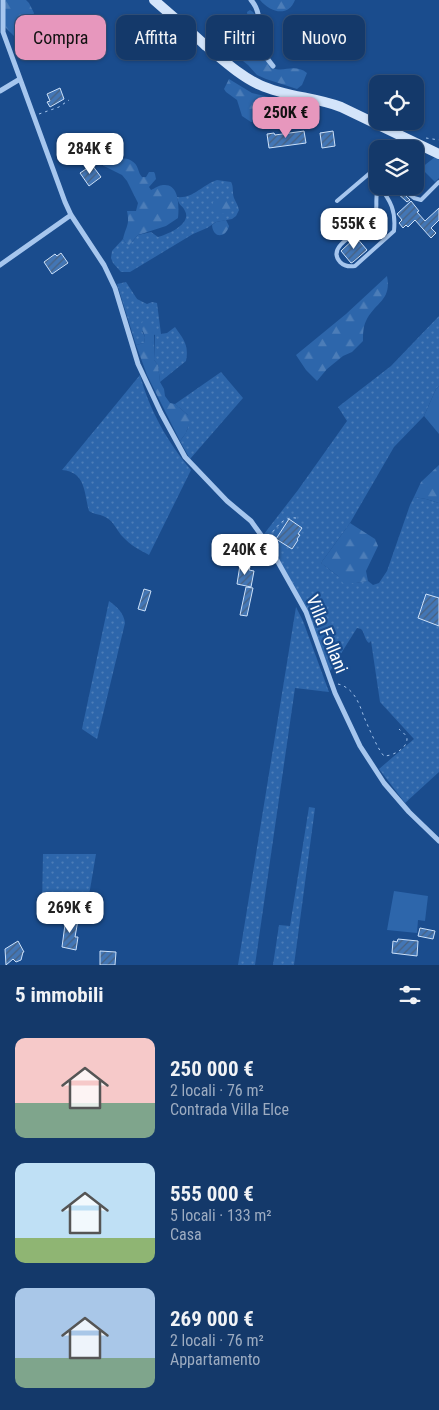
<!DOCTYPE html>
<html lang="it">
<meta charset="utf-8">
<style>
body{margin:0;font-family:"Roboto Condensed",sans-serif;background:#214472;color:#f1f3f6;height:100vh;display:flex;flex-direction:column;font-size:19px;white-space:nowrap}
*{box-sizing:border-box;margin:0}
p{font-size:16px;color:#9dacc1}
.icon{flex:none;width:28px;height:28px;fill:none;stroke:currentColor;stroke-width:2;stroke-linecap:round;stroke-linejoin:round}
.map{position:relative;height:965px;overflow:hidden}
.panel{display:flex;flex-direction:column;background:#14396a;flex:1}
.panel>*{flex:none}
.hud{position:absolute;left:15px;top:15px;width:410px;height:45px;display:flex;gap:10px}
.tools{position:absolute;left:369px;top:75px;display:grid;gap:10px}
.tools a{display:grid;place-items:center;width:55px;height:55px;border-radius:10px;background:#14396a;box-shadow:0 1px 4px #0004,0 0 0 1px #33537e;font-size:25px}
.price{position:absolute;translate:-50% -42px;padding:0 11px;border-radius:10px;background:#fff;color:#222;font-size:16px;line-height:32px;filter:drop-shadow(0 1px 2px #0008)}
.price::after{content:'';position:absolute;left:50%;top:30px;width:15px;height:11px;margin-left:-8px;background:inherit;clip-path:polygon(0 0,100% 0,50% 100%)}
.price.selected{background:#e797bd;color:#111}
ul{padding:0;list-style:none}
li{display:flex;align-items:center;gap:15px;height:125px;padding:0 15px}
li span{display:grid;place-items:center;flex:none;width:140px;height:100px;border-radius:10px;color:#555}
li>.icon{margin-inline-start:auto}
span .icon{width:60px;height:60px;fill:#fffc;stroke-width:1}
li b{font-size:21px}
h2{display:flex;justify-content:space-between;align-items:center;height:60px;padding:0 15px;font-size:21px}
.pill{padding:0 18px;border-radius:10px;background:#14396a;box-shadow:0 1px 4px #0004,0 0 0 1px #33537e;font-size:18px;line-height:45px}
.pill.selected{background:#e797bd;color:#111}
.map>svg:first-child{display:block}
.grass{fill:url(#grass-dots)}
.forest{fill:url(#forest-firs)}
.green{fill:#2d66ab}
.building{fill:url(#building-hatch);stroke:#cce1fa}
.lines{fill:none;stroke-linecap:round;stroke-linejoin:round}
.path{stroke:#a6c6ee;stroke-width:1;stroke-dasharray:2.5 4;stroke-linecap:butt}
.service{stroke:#a6c6ee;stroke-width:4}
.minor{stroke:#a6c6ee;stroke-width:5}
.secondary{stroke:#d3e4fa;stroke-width:10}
.labels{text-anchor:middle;stroke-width:4.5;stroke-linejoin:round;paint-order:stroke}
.street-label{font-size:18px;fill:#fff;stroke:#1a4c8d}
</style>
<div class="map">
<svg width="439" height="965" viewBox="0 0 439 965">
<defs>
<pattern id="grass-dots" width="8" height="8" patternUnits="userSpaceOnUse" patternTransform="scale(1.25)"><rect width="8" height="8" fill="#2d66ab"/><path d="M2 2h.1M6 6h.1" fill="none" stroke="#4c7db8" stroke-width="1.8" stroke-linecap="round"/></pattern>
<pattern id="forest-firs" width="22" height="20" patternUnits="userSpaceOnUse" patternTransform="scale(1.25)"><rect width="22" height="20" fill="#2d66ab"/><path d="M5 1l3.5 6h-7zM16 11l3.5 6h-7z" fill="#4c7db8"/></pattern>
<pattern id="building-hatch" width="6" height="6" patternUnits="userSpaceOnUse" patternTransform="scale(1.25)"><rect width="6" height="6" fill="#4376b5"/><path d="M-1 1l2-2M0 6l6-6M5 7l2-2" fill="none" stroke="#486180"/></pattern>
</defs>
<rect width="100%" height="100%" fill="#1a4c8d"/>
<path class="grass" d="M217 180 231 182C234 187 232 192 234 198 236 203 238 205 239 210L236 216 232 219 216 222 207 228 193 234 130 272H121L113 263 111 258 112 251 123 239 126 243 132 242 138 235 151 232 158 237C167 235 192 224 185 211 182 204 179 207 177 197 193 199 202 185 217 180Z
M126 282 137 299 147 304 152 302 157 303 161 334 167 333 175 327C184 340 189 345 186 361L160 382 158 365 154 360 155 335 142 331 145 337 144 343 136 345 117 284Z
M439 316V386L436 389 424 416 394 447 350 523 321 563 338 576 356 583 368 581 373 585 379 583 387 571 410 505 414 497 426 499 439 503V772L405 803 379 769 414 739 380 702 371 641 369 643C364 639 365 633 361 629L357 628 330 671 306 610 264 534 298 490 347 421 338 407 391 366Z
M221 372 243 398 190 459 180 441C188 431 189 428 188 415L175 404Z
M140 375C149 409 168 443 191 470L149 555C140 550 130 545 123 537 117 531 114 522 107 518 101 514 95 515 89 511 84 493 86 472 62 470Z
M109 601C117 607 124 613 125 623L97 739 82 729Z
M296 607 303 621 329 692 295 688 255 965H238Z
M309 807 315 808 294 965H273L279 925 290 926Z
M43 854H96L86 913 42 908Z"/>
<path class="forest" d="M5 0H26L29 3 34 13C31 20 26 31 19 36H14L5 27Z
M260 0H295C288 18 270 12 260 0Z
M250 10 253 12 256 16 258 21V35L273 68C284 73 294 63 307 73L302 85 297 89 266 79 257 75 248 65 233 53 231 37 249 28 247 12Z
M229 79 252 93 277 99C274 104 270 105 266 108 262 113 260 119 255 122H251L242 116 237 100 226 92 224 89Z
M106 151 115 159C124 157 135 159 138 169 139 172 140 175 142 177H146L149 172H154L155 174 156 179 149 187 151 190C155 188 160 185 163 185 180 183 179 208 178 218L166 226 138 235 129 245 126 243 123 239C126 226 130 225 127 211H136L138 203 127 181 122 175 104 166 97 160C98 154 100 152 106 151Z
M220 199H227L230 200 231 207 230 210 220 215 215 214 212 210 213 202Z
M226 220 229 226C226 238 213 239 212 225L216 222Z
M387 276C392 301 375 302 366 321 363 327 363 334 363 341L352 352 343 356 327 369 317 381 306 370 296 355 346 314Z
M143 321 151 324 154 330V360L158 365 160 382 164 389 165 396 170 403 175 404 188 415 190 420 186 433 180 441 147 375 136 345 144 343 145 337 141 325Z
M439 465V503L426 499 414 497 421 482Z
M350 523 375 539 378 546 366 571 368 581 356 583H343L338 576 321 563Z"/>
<path class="green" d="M435 157 439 159V178L435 182 421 168Z
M439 386V434L424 416 436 389Z
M394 891 428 896 425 921 418 920 417 933 387 930Z"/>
<path class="building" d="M60 88 64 99 50 107 47 102 50 101 47 94Z
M304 131 306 143 269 148 267 134 274 133 275 135Z
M333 131 335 146 322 148 320 133Z
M92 165 101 177 89 186 80 173Z
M415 168 424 178 415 187Z
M400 186 407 193 406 196 410 200 407 202 395 191Z
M411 201 419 211 417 212 425 221 439 208V220L431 228 436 233 431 238 415 220 408 227 406 225 403 228 399 223 402 220 397 214Z
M356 237 367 250 353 262 351 263 341 251Z
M61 253 68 263 52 274 44 262 55 254 57 256Z
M289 519 302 528 298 534 300 535 297 539 298 540 292 549 276 539Z
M240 565 250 567 249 570 254 571 251 587 237 584Z
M246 587 253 588 247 616 240 615Z
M144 589 151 591 145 611 138 609Z
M426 594 439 598V626L418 618Z
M43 908 54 910 52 921 41 919Z
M66 917 78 920 75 937H78L76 950 62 947Z
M420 928 435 931 433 939 418 936Z
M398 939 418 941 417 956 392 953 393 941 397 942Z
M18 941 24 952H23L21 960 16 962 13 959 6 965 5 949Z
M100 951 116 952 115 965H100Z"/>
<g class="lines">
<path class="path" d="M39 114 59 107 69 100
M426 138 439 140
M269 537C277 526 285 514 300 519
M338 684C354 688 359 703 364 717 368 726 378 750 384 756 392 756 407 749 407 739 407 735 402 732 399 729"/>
<path class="service" d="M377 168 375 174 378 182
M379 186C391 201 396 211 394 231L355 266C349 267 344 266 340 262 324 244 367 230 373 221 380 210 373 198 379 186Z
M410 195 414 198 421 200 439 182
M337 201 377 167"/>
<path class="minor" d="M3 0V32L65 202 71 215 104 265 115 288 138 364 161 413 185 457 227 501 251 521 269 546 306 612 335 693 360 746 384 783 409 812 439 841
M251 0C264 14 257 37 264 53 266 58 270 62 273 66
M0 91 20 79
M399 149 409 140
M377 167H378
M0 265 71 215"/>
<path class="secondary" d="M154 0C171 15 189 30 206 46 223 60 240 76 260 85 286 97 315 97 341 107L439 154"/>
</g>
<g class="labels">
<g class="street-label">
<text transform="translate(327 634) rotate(68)" y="6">Villa Follani</text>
</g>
</g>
</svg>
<div class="tools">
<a><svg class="icon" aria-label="locate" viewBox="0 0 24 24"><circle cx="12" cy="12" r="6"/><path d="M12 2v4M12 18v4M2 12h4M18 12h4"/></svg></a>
<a><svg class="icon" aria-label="layers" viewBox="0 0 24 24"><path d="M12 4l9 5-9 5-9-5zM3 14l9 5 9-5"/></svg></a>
</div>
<b class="price selected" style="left:286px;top:139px">250K €</b>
<b class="price" style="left:90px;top:175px">284K €</b>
<b class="price" style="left:354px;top:250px">555K €</b>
<b class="price" style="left:245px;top:576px">240K €</b>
<b class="price" style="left:70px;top:934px">269K €</b>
<div class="hud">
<a class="pill selected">Compra</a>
<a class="pill">Affitta</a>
<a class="pill">Filtri</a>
<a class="pill">Nuovo</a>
</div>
</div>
<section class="panel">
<h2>5 immobili<svg class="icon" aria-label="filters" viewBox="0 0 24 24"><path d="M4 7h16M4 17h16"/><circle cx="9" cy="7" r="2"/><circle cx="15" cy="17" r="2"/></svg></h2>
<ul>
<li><span style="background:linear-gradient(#f6c9c9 65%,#7fa58c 0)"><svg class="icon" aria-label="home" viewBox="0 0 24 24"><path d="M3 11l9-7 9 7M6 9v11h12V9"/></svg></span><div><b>250 000 €</b><p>2 locali · 76 m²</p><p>Contrada Villa Elce</p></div></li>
<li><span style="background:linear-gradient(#bfe0f5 75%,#8fb573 0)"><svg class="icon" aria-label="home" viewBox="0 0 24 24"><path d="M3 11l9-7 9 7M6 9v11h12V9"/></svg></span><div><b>555 000 €</b><p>5 locali · 133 m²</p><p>Casa</p></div></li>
<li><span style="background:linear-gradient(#a9c7e8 70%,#7fa58c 0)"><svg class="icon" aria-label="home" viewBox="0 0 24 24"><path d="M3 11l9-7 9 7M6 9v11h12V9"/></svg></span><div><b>269 000 €</b><p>2 locali · 76 m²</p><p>Appartamento</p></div></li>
</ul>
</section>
